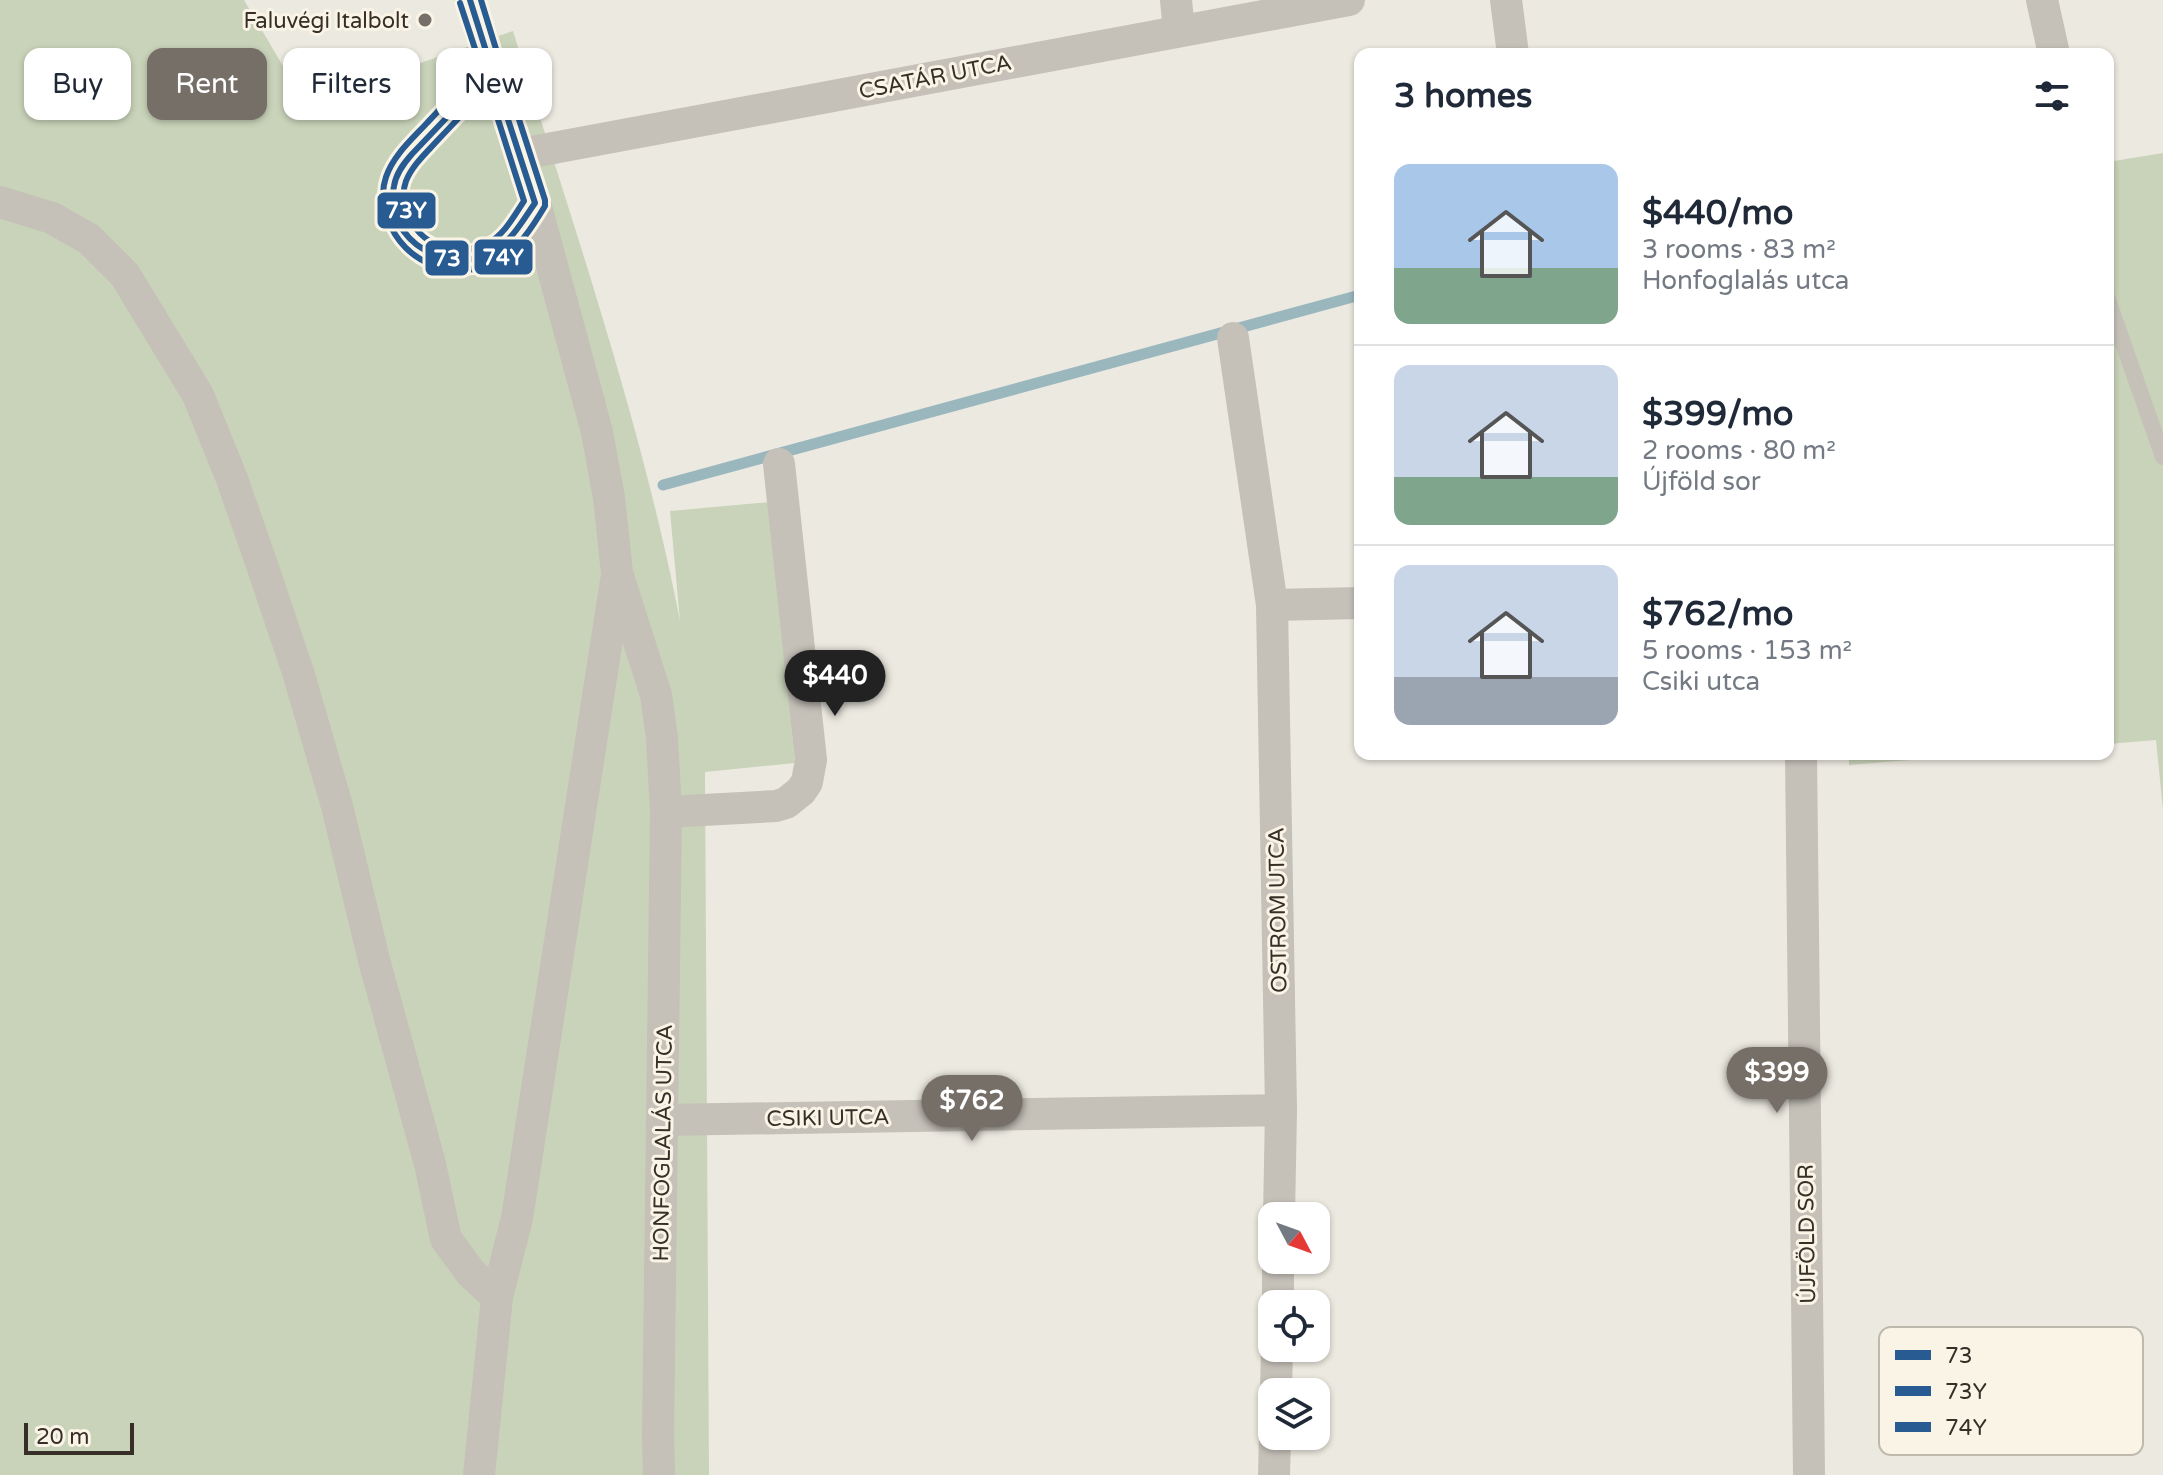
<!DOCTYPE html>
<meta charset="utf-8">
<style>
body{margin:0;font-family:"Varela Round",sans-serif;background:#f6f6f7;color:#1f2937;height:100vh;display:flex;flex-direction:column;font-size:30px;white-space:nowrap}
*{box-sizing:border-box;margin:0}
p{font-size:26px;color:#747a83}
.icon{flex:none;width:44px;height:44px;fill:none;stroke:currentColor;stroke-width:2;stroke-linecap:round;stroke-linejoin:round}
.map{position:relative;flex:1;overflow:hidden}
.drawer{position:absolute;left:1354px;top:48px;width:760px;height:712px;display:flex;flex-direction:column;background:#fff;border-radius:16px;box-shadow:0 2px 6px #0004}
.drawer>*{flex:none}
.hud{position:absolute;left:24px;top:48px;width:760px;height:72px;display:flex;gap:16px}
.needle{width:52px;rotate:131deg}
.tools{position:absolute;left:1258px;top:1202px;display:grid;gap:16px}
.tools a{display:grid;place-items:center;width:72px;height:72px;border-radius:16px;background:#fff;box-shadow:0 2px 6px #0004;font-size:40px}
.scale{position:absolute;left:24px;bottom:20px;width:110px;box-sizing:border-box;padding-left:8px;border:4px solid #362e27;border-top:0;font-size:22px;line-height:28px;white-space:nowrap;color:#362e27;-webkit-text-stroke:6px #f9f4e6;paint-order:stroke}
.price{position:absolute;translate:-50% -68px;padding:0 18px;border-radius:28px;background:#766f68;color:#fff;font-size:26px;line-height:52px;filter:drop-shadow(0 2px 4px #0008)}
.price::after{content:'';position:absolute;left:50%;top:48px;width:24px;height:18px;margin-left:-12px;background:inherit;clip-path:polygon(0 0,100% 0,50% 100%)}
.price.active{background:#222;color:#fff}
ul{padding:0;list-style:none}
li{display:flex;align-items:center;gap:24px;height:200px;padding:0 40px}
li+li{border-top:2px solid #e0e1e3}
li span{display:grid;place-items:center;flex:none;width:224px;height:160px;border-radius:16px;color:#555}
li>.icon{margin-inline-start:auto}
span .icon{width:96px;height:96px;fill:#fffc;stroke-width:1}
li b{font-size:34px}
h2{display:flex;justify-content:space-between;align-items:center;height:96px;padding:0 40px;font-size:34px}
.tag{padding:0 28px;border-radius:16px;background:#fff;box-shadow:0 2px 6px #0004;font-size:28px;line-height:72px}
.tag.active{background:#766f68;color:#fff}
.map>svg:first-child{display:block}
.green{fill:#c9d3b9}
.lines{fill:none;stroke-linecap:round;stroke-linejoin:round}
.stream{stroke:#9bb7be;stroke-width:11}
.lane{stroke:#c5c0b8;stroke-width:16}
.street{stroke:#c5c0b8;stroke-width:32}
.bus-1-casing{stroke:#f9f4e6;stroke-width:12}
.bus-2-casing{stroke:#f9f4e6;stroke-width:12}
.bus-3-casing{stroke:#f9f4e6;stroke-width:12}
.bus-1{stroke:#275b91;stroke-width:6}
.bus-2{stroke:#275b91;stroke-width:6}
.bus-3{stroke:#275b91;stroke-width:6}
.poi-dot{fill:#766f68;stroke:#f9f4e6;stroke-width:3}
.labels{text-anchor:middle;stroke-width:6;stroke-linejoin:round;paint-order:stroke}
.poi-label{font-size:22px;fill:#362e27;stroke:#f9f4e6;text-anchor:end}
.street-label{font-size:22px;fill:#362e27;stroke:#f9f4e6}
.key{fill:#f9f4e6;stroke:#beb9ad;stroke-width:2}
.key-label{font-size:22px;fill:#362e27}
.line-badge{stroke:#f9f4e6;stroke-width:3}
.badge-label{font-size:22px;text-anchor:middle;font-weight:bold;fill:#fff}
</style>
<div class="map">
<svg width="2163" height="1475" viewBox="0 0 2163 1475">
<rect width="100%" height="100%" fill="#ece9e0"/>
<path class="green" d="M0 0H244L305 103 513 31C573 226 641 420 680 621L670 511 770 502 795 763 705 772 709 1475H0Z
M2163 153V810L2156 740 2108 744V352L2111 351 2108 343V162Z
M1849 754H1983L1849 765Z"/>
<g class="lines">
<path class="stream" d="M663 485 1360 295"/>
<path class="lane" d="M493 69 465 96 404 164C366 222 437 286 494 251 511 240 522 220 534 204
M2108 300 2163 457"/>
<path class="street" d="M470 0 535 203 597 432 609 498 617 573 656 695 662 738 666 812 658 1435 659 1475
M1176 0 1179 31
M1506 0 1513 54
M2042 0 2054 54
M521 154 1349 0
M0 202 52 218 89 239 125 275 198 395 232 479 262 565 298 672 337 806 374 960 430 1164 446 1239 471 1273 497 1297
M1233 338 1272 605 1281 1110 1279 1216
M1272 605 1360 603
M1801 754 1809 1475
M666 812 776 806 786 803 801 791 807 782 811 760 779 464
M662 1120 1281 1110
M1278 1304V1260
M1276 1392 1277 1348
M479 1475 497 1297 517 1218 616 581
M1274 1475 1275 1436"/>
<g class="bus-1-casing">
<path id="bus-1" d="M470 0 492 70
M492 70 535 203C523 220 513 239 495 250 451 279 383 241 394 186 396 173 404 163 412 154Z"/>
</g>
<g class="bus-2-casing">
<path id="bus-2" d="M460 3 481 67
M488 88 524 201C514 216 504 235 488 243 457 260 418 245 407 212 403 202 402 192 406 181 412 166 425 154 436 142 453 124 470 106 488 88Z"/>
</g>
<g class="bus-3-casing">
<path id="bus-3" d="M481 0 500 62
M481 67C462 85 444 105 426 124 411 140 393 156 386 177 381 191 383 205 388 219 403 264 456 283 497 261 518 250 533 226 545 206V200L503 70"/>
</g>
<use href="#bus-1" class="bus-1"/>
<use href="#bus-2" class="bus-2"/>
<use href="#bus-3" class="bus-3"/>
</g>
<circle class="poi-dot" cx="425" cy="20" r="8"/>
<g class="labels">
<g class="poi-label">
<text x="409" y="28">Faluvégi Italbolt</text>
</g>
<g class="street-label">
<text transform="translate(935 76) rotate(-11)" y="8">CSATÁR UTCA</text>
<text transform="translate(1277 910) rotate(-91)" y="8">OSTROM UTCA</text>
<text transform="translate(828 1117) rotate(-1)" y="8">CSIKI UTCA</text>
<text transform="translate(662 1143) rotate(-89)" y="8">HONFOGLALÁS UTCA</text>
<text transform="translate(1806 1234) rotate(-91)" y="8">ÚJFÖLD SOR</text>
</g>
</g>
<rect x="1879" y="1327" width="264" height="128" rx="12" class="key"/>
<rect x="1895" y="1350" width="36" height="10" fill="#275b91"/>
<rect x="1895" y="1386" width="36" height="10" fill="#275b91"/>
<rect x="1895" y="1422" width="36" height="10" fill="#275b91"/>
<g class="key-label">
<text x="1945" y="1363">73</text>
<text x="1945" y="1399">73Y</text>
<text x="1945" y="1435">74Y</text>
</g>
<g class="line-badge">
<rect x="376" y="191" width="61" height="39" rx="8" fill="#275b91"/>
<rect x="473" y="238" width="61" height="38" rx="8" fill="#275b91"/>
<rect x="424" y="239" width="46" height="38" rx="8" fill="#275b91"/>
</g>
<g class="badge-label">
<text x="406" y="218">73Y</text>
<text x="503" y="265">74Y</text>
<text x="447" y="266">73</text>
</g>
</svg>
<div class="tools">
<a><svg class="needle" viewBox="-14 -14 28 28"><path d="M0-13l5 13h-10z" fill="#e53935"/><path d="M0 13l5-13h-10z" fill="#747a83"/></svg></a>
<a><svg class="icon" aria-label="locate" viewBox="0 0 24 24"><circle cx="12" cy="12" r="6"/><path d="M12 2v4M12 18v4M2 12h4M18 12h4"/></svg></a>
<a><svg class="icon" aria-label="layers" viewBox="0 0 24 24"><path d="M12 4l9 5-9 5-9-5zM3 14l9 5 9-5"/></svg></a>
</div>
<div class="scale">20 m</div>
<b class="price active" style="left:835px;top:718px">$440</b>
<b class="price" style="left:1777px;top:1115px">$399</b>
<b class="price" style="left:972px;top:1143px">$762</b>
<div class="hud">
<a class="tag">Buy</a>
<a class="tag active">Rent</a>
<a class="tag">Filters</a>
<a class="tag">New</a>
</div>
<section class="drawer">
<h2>3 homes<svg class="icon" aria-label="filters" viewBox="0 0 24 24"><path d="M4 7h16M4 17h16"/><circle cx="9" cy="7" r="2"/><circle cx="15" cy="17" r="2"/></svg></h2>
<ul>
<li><span style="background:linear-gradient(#a9c7e8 65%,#7fa58c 0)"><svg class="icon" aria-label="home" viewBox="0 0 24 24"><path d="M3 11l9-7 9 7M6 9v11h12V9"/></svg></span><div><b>$440/mo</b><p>3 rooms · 83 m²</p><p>Honfoglalás utca</p></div></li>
<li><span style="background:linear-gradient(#c9d6e8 70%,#7fa58c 0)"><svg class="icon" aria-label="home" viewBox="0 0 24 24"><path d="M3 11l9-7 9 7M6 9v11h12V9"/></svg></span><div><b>$399/mo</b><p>2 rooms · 80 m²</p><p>Újföld sor</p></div></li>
<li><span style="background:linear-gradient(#c9d6e8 70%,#9aa5b1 0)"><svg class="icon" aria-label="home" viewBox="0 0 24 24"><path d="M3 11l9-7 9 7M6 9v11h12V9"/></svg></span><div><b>$762/mo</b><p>5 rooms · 153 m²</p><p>Csiki utca</p></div></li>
</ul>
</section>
</div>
